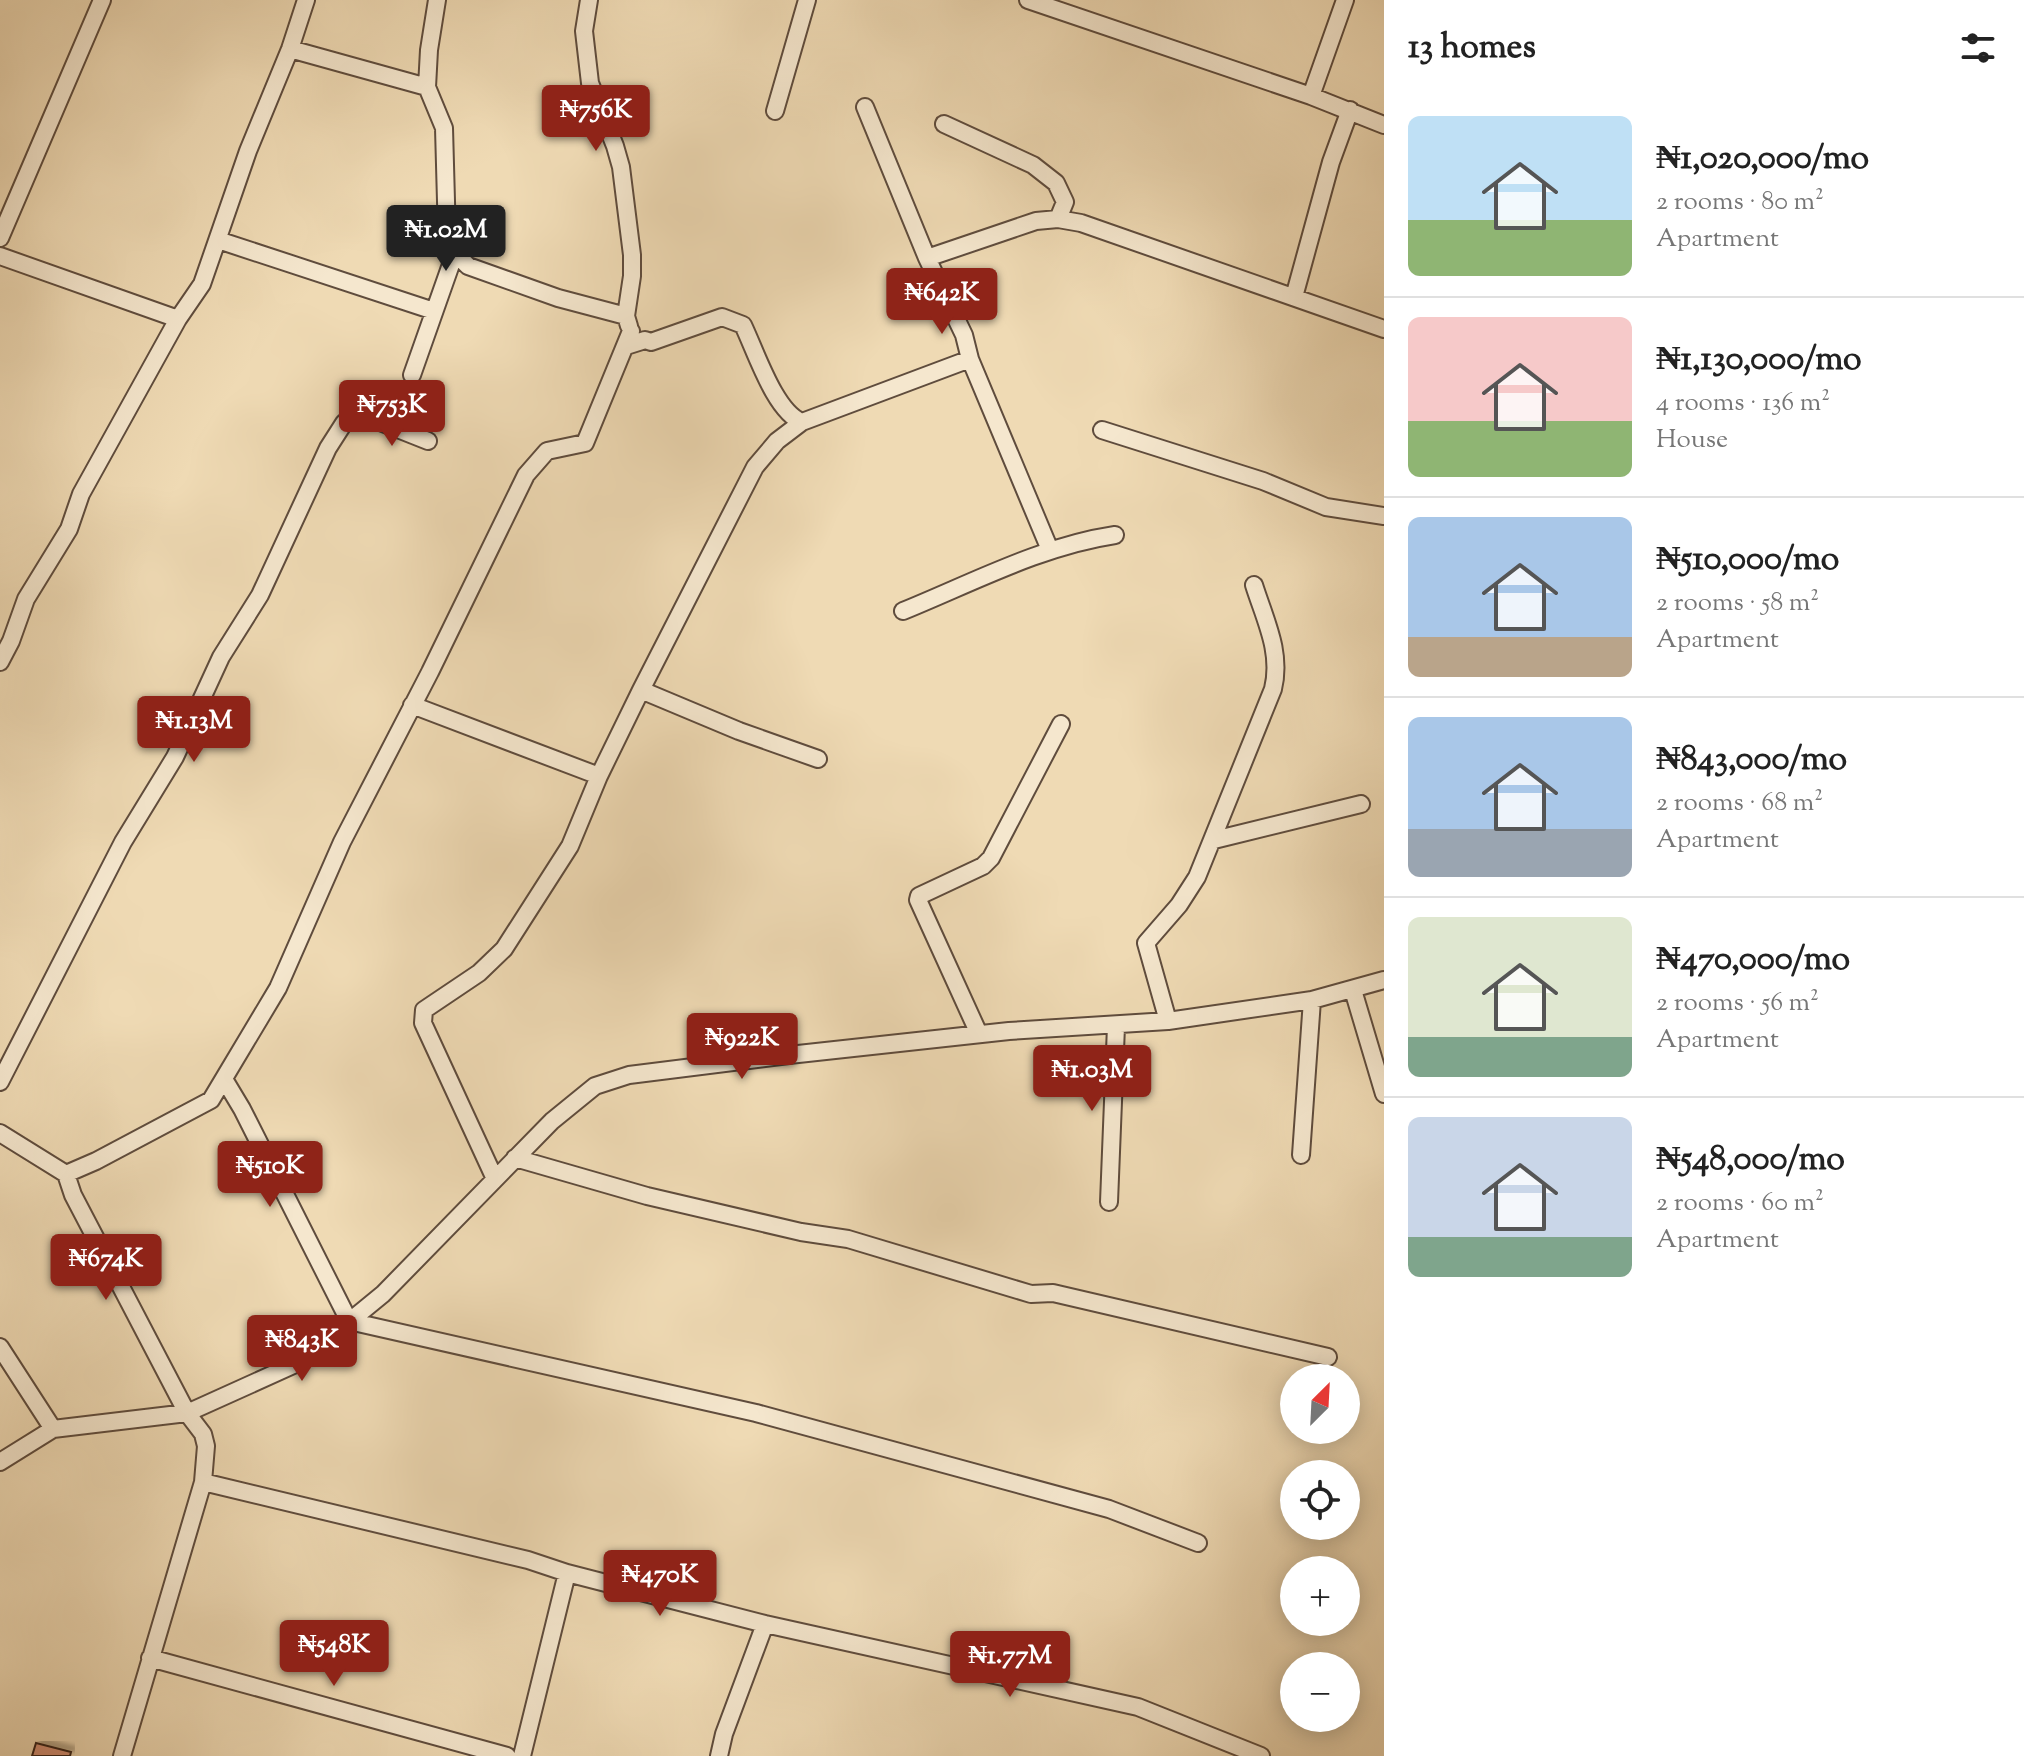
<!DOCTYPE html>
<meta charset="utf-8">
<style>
body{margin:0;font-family:"Sorts Mill Goudy",serif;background:#f6f6f6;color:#222;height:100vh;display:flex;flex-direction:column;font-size:30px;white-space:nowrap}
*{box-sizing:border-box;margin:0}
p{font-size:26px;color:#767676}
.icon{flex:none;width:44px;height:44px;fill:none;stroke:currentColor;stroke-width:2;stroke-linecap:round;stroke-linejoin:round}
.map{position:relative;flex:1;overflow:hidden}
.side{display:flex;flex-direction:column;background:#fff;width:640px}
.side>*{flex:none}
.needle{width:52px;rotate:24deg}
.buttons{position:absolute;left:1280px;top:1364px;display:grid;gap:16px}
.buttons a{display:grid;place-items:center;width:80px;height:80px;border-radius:50%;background:#fff;box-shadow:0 4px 20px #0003;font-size:40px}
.price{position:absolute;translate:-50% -68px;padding:0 18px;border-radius:8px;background:#8f2418;color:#fff;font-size:26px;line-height:52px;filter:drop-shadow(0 2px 4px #0008)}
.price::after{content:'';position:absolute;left:50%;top:48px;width:24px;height:18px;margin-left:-12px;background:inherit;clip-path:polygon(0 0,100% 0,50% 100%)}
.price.on{background:#222;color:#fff}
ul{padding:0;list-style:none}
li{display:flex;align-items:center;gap:24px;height:200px;padding:0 24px}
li+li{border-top:2px solid #e0e0e0}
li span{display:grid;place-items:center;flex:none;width:224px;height:160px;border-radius:12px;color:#555}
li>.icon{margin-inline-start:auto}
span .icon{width:96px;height:96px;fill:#fffc;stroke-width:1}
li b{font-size:34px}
h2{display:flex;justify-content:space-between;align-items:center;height:96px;padding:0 24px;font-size:34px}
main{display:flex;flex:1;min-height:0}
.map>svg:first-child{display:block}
.building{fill:#d38e75;stroke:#2f1d15;stroke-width:2;filter:url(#shadow)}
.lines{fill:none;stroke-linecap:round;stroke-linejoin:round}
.minor-casing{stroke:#5f4c3d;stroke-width:20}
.minor{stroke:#f5e7ce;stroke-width:16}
</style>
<main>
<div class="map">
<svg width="1384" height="1756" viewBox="0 0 1384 1756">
<defs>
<filter id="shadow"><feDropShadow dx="5" dy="-5" stdDeviation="2" flood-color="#0004"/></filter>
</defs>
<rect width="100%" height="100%" fill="#efdab4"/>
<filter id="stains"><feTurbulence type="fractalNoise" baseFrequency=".0025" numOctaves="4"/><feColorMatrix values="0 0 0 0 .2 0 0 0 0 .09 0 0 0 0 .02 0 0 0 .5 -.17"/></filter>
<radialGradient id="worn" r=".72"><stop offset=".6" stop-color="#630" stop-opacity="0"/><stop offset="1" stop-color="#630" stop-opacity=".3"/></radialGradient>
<path class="building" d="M36 1743 71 1752 70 1756H32Z"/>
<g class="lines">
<g class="minor-casing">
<path id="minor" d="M437 0 429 50 427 87 444 128 447 238 455 253 468 266 558 298 626 316
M589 0 584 31 590 83 615 146 621 167 632 255V276L626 316 629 326
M1028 0 1311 96 1384 125
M290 49 427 87
M1311 96 1345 0
M865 107 927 258 964 335 970 359 1050 550
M775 111 807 0
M944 124 1033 165 1056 183 1065 202 1058 219
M0 238 102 0
M218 240 434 311
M0 256 178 319
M927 258 1036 221 1058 219 1081 223 1384 329
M1294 297 1331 162 1350 110
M626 346 645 340 651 342 722 317 743 325C756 352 775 412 802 422L970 359
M412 375 455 253
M1102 430 1263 481 1326 507 1384 516
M903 611C972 583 1041 546 1115 535
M0 662 11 641 26 599 69 529 81 494 178 319 202 284 248 151 290 49 306 0
M641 690 739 731 818 759
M412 705 599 776
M1214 840 1361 804
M1353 990 1384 1094
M1168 1021 1146 943 1179 905 1197 877 1273 689C1282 652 1265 620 1254 585
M979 1034 918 900 919 896 983 866 991 858 1061 724
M224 1079 242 1109 349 1321 756 1413 1109 1509 1198 1543
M0 1082 123 842 175 757 221 657 260 595 328 448 344 423 353 416H365L428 441
M0 1133 66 1174 73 1195 187 1413 203 1434 206 1446 203 1482 122 1756
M1301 1155 1312 1000
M515 1158 647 1196 801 1232 848 1239 1031 1294 1053 1293 1328 1357
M66 1174 96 1161 211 1100 278 988 342 842 430 672 526 475 547 451 585 443 631 331
M495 1179 423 1023 424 1010 479 973 504 949 570 846 599 776 641 690 755 467 777 441 802 422
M1109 1202 1116 1026
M0 1347 53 1429
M0 1462 53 1429 187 1413 300 1362 383 1294 552 1121 595 1086 629 1075 789 1055 1009 1031 1168 1021 1312 1000 1384 980
M203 1482 528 1560 567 1573 522 1756
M567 1573 765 1624 1138 1707 1261 1756
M150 1658 507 1756
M719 1756 724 1734 765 1624"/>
</g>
<use href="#minor" class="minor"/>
</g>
<rect width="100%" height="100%" filter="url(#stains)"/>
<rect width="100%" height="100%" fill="url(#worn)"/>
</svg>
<div class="buttons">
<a><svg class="needle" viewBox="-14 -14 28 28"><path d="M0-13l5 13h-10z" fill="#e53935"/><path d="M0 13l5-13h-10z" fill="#767676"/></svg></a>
<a><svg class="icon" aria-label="locate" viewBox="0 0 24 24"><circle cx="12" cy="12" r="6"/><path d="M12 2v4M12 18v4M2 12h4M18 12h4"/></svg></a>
<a>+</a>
<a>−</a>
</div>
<b class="price" style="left:596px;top:153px">₦756K</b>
<b class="price on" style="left:446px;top:273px">₦1.02M</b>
<b class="price" style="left:942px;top:336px">₦642K</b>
<b class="price" style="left:392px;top:448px">₦753K</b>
<b class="price" style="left:194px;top:764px">₦1.13M</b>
<b class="price" style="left:742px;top:1081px">₦922K</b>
<b class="price" style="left:1092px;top:1113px">₦1.03M</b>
<b class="price" style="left:270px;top:1209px">₦510K</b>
<b class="price" style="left:106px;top:1302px">₦674K</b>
<b class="price" style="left:302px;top:1383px">₦843K</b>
<b class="price" style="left:660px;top:1618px">₦470K</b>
<b class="price" style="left:334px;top:1688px">₦548K</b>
<b class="price" style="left:1010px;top:1699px">₦1.77M</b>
</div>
<section class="side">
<h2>13 homes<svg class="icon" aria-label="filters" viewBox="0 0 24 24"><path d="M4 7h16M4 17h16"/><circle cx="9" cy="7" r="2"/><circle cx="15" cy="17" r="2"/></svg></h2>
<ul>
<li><span style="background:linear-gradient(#bfe0f5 65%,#8fb573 0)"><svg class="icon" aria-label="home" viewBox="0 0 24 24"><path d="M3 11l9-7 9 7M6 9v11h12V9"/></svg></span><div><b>₦1,020,000/mo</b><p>2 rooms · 80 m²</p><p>Apartment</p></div></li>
<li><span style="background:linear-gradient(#f6c9c9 65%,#8fb573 0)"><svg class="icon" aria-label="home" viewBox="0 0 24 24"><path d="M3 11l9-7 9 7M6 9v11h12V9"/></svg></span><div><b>₦1,130,000/mo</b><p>4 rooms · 136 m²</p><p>House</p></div></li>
<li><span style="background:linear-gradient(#a9c7e8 75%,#b9a48a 0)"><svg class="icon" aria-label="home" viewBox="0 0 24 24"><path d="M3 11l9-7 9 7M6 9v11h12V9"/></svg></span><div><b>₦510,000/mo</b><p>2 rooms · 58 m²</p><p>Apartment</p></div></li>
<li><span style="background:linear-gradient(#a9c7e8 70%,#9aa5b1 0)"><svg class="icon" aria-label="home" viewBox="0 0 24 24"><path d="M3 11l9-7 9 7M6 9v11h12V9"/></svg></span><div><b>₦843,000/mo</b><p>2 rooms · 68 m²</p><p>Apartment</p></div></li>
<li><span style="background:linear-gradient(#dfe7d0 75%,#7fa58c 0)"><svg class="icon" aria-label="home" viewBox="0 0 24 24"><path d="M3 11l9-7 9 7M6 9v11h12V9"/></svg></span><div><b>₦470,000/mo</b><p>2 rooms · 56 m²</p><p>Apartment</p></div></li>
<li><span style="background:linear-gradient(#c9d6e8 75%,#7fa58c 0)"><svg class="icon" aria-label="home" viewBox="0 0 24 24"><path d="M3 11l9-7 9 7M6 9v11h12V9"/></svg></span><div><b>₦548,000/mo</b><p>2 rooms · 60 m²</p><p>Apartment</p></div></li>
</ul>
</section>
</main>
